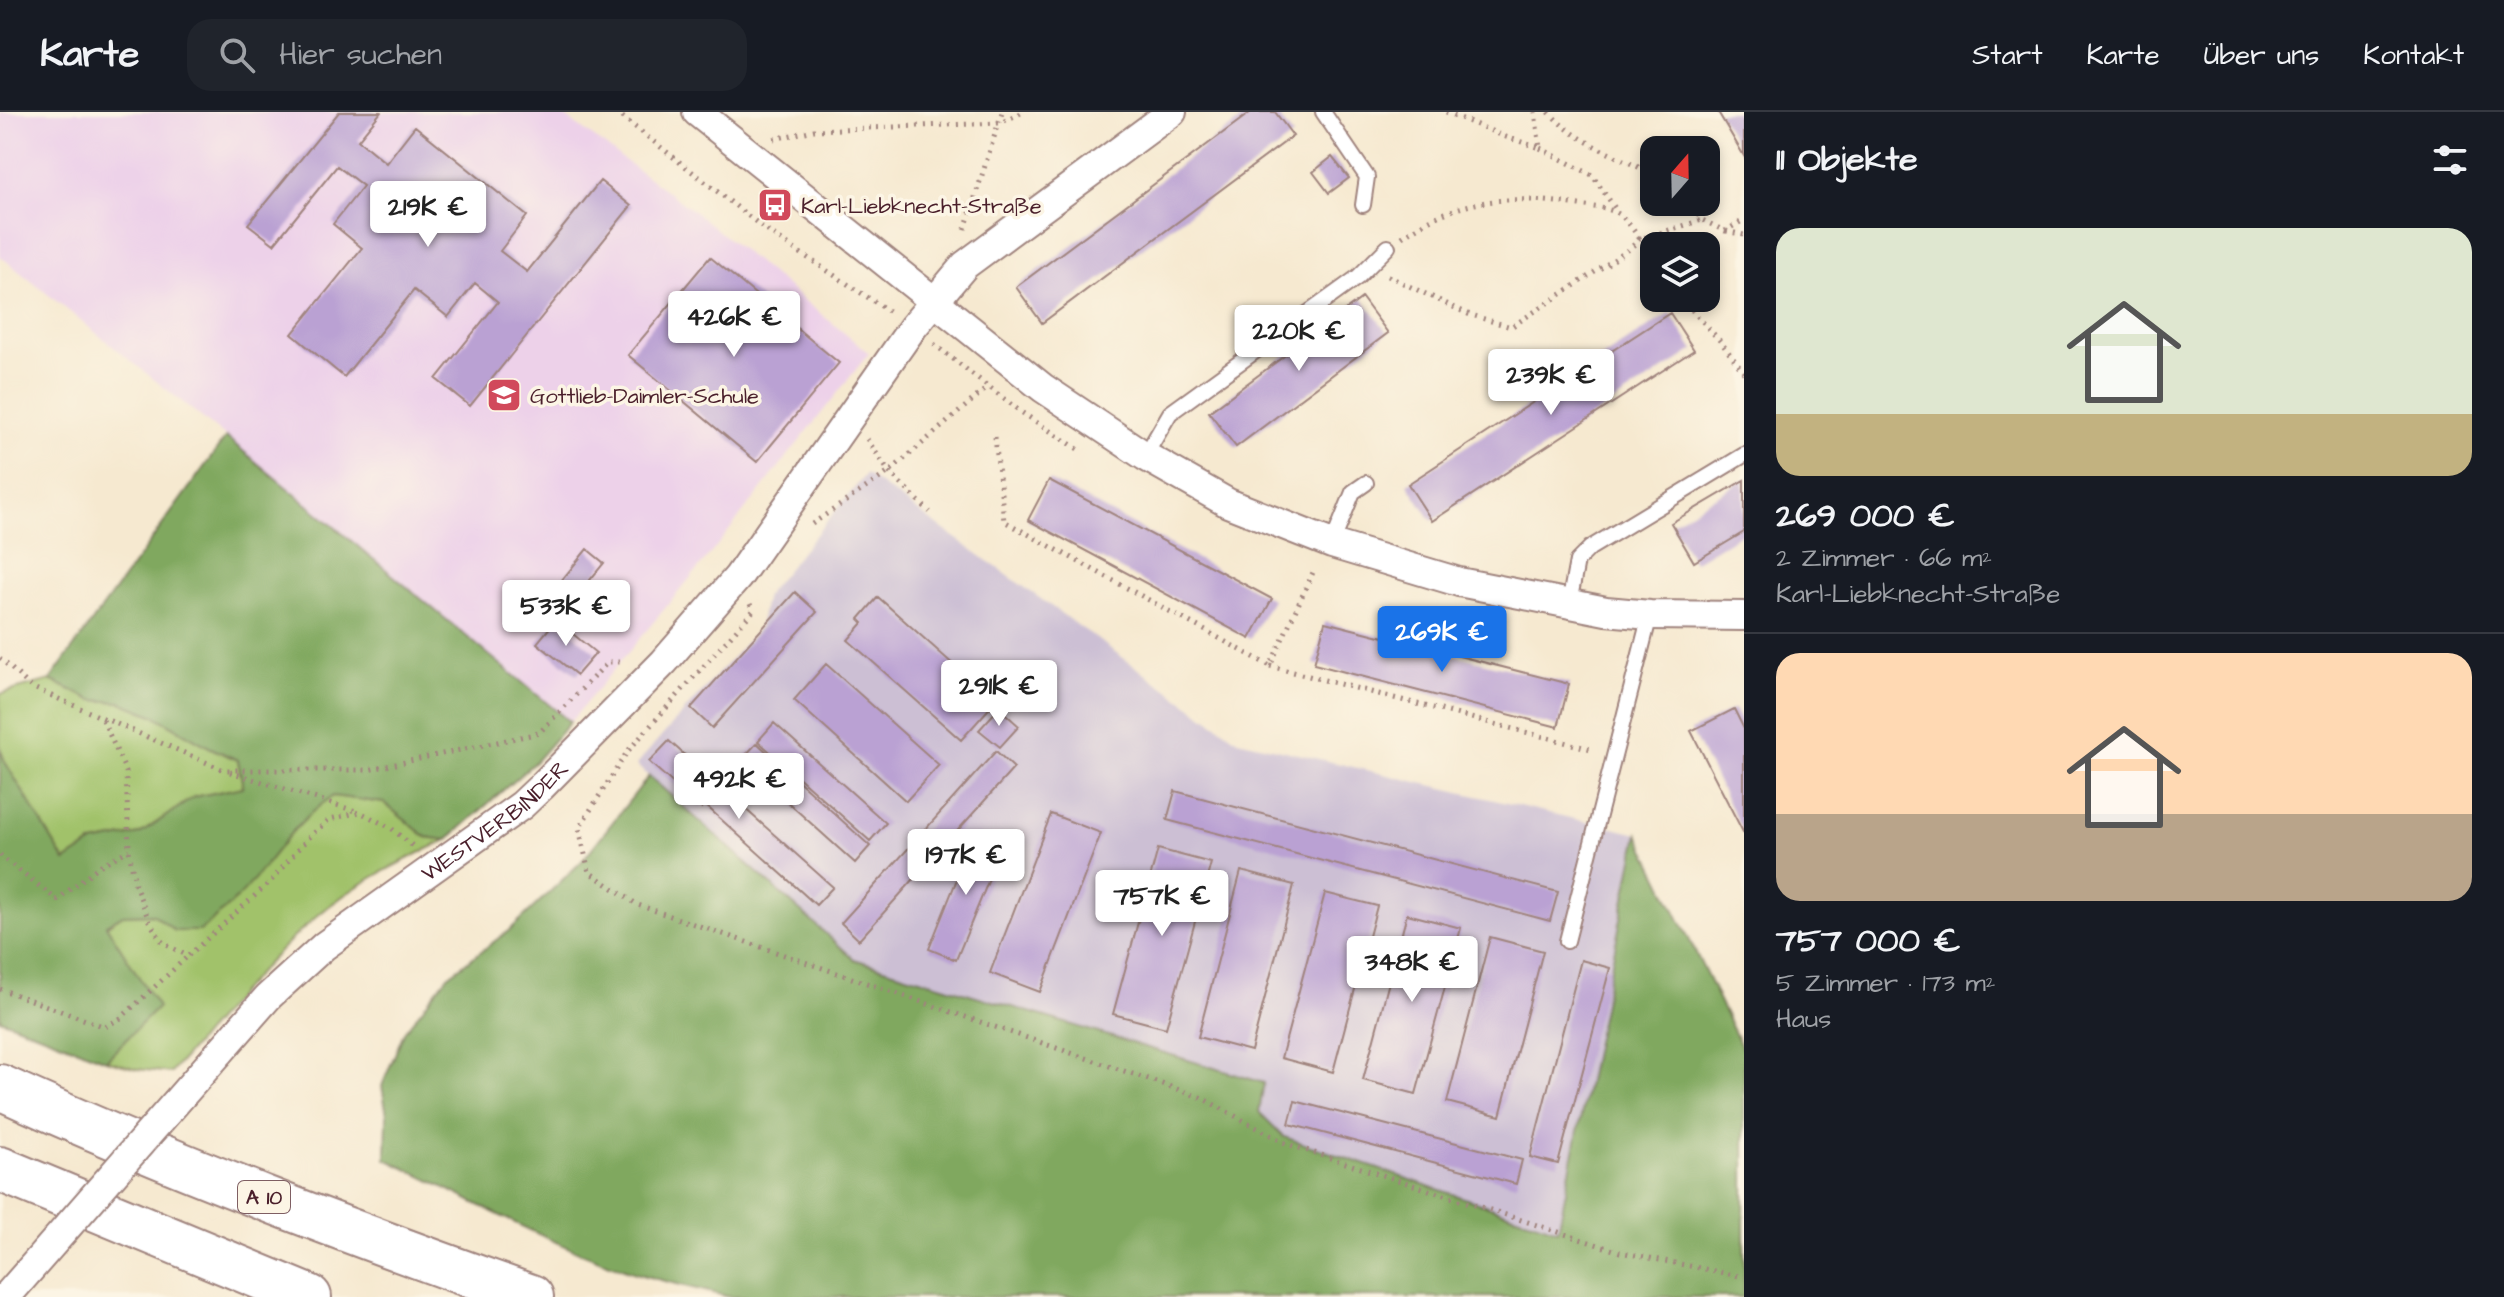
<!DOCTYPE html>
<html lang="de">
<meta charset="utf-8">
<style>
body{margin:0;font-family:"Architects Daughter",sans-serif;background:#20242c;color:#f1f3f6;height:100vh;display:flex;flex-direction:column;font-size:30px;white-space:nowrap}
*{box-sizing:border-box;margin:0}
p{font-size:26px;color:#9ea1a6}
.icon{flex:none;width:44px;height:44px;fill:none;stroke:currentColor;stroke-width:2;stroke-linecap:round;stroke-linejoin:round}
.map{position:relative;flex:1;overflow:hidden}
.panel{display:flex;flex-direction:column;background:#171b24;width:760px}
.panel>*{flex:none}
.needle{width:52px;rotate:20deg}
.buttons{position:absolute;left:1640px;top:24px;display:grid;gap:16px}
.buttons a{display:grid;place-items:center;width:80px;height:80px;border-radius:16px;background:#171b24;box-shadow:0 4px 12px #0003;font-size:40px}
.price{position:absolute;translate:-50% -68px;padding:0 18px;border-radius:8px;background:#fff;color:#222;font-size:26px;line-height:52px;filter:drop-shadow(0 2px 4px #0008)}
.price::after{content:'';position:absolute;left:50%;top:48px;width:24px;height:18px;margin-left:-12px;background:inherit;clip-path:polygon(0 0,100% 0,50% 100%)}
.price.on{background:#1a73e8;color:#fff}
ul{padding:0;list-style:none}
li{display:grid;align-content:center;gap:16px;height:424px;padding:0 32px}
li+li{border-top:2px solid #363941}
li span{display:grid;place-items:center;height:248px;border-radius:24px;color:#555}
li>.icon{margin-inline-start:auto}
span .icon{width:144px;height:144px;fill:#fffc;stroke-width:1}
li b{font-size:34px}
h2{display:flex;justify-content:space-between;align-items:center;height:96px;padding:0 32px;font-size:34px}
header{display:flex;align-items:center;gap:48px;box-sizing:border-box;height:112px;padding:0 40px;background:#171b24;border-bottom:2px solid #363941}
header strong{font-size:38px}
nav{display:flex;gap:44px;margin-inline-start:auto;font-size:28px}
.search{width:560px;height:72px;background:#20242c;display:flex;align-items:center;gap:20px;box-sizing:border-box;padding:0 28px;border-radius:24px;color:#9ea1a6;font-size:30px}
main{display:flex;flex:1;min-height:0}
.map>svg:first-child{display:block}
.built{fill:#edd1e9}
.industrial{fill:#ccbfd4}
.green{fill:#a1c26b;stroke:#76704b;stroke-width:2}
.forest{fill:#80a85f;stroke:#656445;stroke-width:2}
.building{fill:#baa1d3}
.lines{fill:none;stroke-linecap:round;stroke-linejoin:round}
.service-casing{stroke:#a0847e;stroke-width:18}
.minor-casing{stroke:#a0847e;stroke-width:32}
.motorway-casing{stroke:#a0847e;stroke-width:48}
.path{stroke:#a0847e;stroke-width:5;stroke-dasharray:2 6;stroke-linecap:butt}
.service{stroke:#fff;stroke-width:14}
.minor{stroke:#fff;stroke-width:28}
.motorway{stroke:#fff;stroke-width:44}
.minor-bridge-casing{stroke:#a0847e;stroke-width:32;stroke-linecap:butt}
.minor-bridge{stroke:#fff;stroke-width:28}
.labels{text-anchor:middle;stroke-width:7;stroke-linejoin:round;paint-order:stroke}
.shield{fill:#fcf5e5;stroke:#7f5f63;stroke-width:2}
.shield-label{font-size:20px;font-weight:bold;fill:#4a1f2b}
.poi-label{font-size:22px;fill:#4a1f2b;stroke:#fcf5e5;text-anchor:start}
.street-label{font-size:22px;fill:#4a1f2b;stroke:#fcf5e5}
</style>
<header>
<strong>Karte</strong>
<div class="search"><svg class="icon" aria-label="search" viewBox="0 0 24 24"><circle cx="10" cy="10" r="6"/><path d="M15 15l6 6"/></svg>Hier suchen</div>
<nav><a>Start</a><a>Karte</a><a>Über uns</a><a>Kontakt</a></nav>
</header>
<main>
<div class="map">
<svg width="1744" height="1185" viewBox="0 0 1744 1185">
<rect width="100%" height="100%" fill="#fcf5e5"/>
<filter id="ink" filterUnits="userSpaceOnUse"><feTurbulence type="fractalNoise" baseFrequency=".0125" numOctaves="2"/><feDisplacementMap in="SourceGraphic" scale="16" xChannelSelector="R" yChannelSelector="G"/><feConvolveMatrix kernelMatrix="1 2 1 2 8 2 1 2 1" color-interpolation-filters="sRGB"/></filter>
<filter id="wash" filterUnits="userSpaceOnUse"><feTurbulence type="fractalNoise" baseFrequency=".006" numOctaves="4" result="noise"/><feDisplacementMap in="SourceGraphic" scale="32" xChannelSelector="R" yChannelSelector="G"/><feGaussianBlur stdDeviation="1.8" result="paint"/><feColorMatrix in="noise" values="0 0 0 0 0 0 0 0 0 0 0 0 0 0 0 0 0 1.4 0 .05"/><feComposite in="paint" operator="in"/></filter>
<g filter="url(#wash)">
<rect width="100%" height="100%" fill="#f6e9d0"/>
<path class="built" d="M0 0H559L695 100 869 241 712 440 570 610 226 325 0 144Z"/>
<path class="industrial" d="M866 362 1238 628 1638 722 1559 1118 1284 1025 1258 1000 1264 971 854 847 636 653 759 516 766 483Z"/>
<path class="green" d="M50 568 92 588 121 590 155 604 211 636 238 648 243 675 194 685 140 722 93 731 64 750 5 650 0 636V582Z
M333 684 384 691 426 725 447 728C404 748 352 773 316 805 262 852 217 907 171 961L137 957 106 948 157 895 106 814 123 803 153 802 175 819 284 727 309 700Z"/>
<path class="forest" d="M226 325 570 610 536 649 447 728 426 725 384 691 333 684C296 709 279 737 251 771 237 789 217 804 200 819H175L153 802 123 803 106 813 158 895 106 948 0 907V636L5 650 65 749 93 731 140 722 194 685 243 675 238 648 211 636 155 604 121 590 92 588 50 568Z
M649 664 854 847 1264 971 1259 1000 1284 1025 1558 1118 1638 722 1744 940V1185H730C695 1176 658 1169 624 1157 541 1129 465 1084 386 1047L387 1003 382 974 404 920 448 864 511 817 581 750Z"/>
<g id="blocks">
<path class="building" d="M339 0H381L358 28 386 51 415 14 527 104 500 139 527 160 600 69 631 94 470 294 436 267 498 190 475 171 448 205 414 178 344 265 292 222 362 136 333 112 363 74 337 54 274 132 248 112Z
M1251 0H1275L1293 24 1042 211 1016 175Z
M1718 0H1744V44Z
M1332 45 1349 66 1329 81 1313 60Z
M710 145 839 251 757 350 628 243Z
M1362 186 1388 221 1236 335 1209 300Z
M1670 201 1694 238 1432 409 1408 372Z
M1049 368 1272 487 1250 527 1028 408Z
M1744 368V420L1694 450 1671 411Z
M587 437 604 451 558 507 541 494Z
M795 480 817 500 712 616 691 596Z
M878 485 995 590 961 628 848 528 863 511 859 507Z
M556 508 596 541 577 563 537 531Z
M1325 510 1569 572 1558 615 1314 552Z
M826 552 939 653 906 689 794 588Z
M999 596 1019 614 1000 635 979 618Z
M1734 597 1744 617V722L1691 619Z
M774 611 886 711 870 729 758 629Z
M669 629 833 775 816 793 704 692 701 696 649 650Z
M757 631 870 734 855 751 741 648Z
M996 639 1014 656 859 828 841 811Z
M1175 679 1558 780 1550 809 1167 708Z
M1051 702 1101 721 1040 880 990 861Z
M975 722 1003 733 956 848 929 837Z
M1158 737 1211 751 1166 916 1113 902Z
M1241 759 1294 773 1251 939 1198 925Z
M1325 781 1377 794 1333 960 1281 946Z
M1407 802 1461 816 1416 982 1363 968Z
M1490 825 1543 839 1500 1004 1447 990Z
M1581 848 1610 856 1558 1052 1530 1045Z
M1295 989 1522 1048 1516 1072 1289 1012Z"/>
</g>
</g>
<g filter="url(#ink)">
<use href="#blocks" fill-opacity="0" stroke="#a0847e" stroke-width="2"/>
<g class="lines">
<g class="service-casing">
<path id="service" d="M1323 0 1367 65 1363 93
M1145 344 1170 301 1358 165 1388 135
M1332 432 1353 380 1366 371
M1569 492 1577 449 1590 436 1744 343
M1567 829 1650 503"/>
</g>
<g class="minor-casing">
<g id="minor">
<path d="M697 0 1043 276 1145 344 1228 391 1332 432 1459 470 1606 499 1650 503 1744 504"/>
<path id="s1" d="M219 941 268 885 324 834 522 693 541 675 664 550 738 465 913 215 965 153 1172 0"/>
</g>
</g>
<g class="motorway-casing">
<path id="motorway" d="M0 975C173 1054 352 1121 531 1185
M0 1057 309 1185"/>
</g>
<path class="path" d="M616 0 770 121 890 200
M1446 0 1503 24 1540 36 1535 0
M1549 0C1576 31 1619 44 1654 63
M774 27 814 18 1000 11 1023 0
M1540 36 1592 63 1617 99
M1688 90 1702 108 1725 119 1744 108
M965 117 1002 0
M1726 119 1744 123
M1402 125C1460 84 1512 83 1579 93 1591 95 1603 95 1615 100 1625 104 1633 118 1640 127L1702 108
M1388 164 1468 202 1511 215 1627 139 1640 127 1654 148
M1681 186 1721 230 1744 261
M934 232 1021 300 1081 339
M995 325 1004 409 1270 554 1315 456
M867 327 889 360 930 400
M812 412 889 360 988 275
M750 492 753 499 627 640 579 716 589 760 638 793 1200 985 1287 1032 1620 1140 1744 1165
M0 546 31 575 224 658H368L539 621 608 550H624
M1270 554 1595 638
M103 608 126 660 129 738 135 772 149 809 163 831 188 844 270 770 308 726 330 707 360 700 391 716 415 736
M230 660 359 700
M0 743 57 788 99 754 129 738
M0 877 105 915 121 906 188 844"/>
<use href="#service" class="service"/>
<use href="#minor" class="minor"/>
<use href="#motorway" class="motorway"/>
<g class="minor-bridge-casing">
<path id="minor-bridge" d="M6 1185 219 941"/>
</g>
<use href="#minor-bridge" class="minor-bridge"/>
</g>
</g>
<defs>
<g id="bus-square" transform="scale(1.8)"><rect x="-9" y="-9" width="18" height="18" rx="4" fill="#d1495b" stroke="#fcf5e5"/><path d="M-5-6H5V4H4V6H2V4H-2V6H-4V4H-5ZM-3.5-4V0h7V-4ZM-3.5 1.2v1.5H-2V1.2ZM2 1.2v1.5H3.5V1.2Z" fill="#fff"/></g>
<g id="school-square" transform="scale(1.8)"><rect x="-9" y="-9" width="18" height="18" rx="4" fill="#d1495b" stroke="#fcf5e5"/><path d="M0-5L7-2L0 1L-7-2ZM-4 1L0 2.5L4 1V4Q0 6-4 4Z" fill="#fff"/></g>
</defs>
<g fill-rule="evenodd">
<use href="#bus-square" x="775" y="93"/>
<use href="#school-square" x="504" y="283"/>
</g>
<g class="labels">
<rect class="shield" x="238" y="1069" width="52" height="32" rx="6"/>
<g class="shield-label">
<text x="264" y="1092">A 10</text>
</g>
<g class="poi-label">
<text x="801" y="101">Karl-Liebknecht-Straße</text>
<text x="530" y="291">Gottlieb-Daimler-Schule</text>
</g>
<g class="street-label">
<text dy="8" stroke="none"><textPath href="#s1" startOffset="362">WESTVERBINDER</textPath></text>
</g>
</g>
</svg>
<div class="buttons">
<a><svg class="needle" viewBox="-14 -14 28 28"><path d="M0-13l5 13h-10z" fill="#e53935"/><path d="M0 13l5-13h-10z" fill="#9ea1a6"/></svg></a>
<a><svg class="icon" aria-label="layers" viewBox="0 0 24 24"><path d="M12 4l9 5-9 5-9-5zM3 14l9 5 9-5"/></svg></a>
</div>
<b class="price" style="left:428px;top:137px">219K €</b>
<b class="price" style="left:734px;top:247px">426K €</b>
<b class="price" style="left:1299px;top:261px">220K €</b>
<b class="price" style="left:1551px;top:305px">239K €</b>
<b class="price" style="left:566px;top:536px">533K €</b>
<b class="price on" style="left:1442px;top:562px">269K €</b>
<b class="price" style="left:999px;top:616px">291K €</b>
<b class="price" style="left:739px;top:709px">492K €</b>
<b class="price" style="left:966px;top:785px">197K €</b>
<b class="price" style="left:1162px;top:826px">757K €</b>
<b class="price" style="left:1412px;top:892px">348K €</b>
</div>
<section class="panel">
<h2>11 Objekte<svg class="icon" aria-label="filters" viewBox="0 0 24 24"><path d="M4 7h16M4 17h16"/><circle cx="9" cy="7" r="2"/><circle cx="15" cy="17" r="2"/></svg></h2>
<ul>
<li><span style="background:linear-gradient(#dfe7d0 75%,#c2b280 0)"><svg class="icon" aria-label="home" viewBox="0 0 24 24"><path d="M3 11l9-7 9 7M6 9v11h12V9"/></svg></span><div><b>269 000 €</b><p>2 Zimmer · 66 m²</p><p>Karl-Liebknecht-Straße</p></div></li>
<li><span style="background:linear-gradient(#ffd9b3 65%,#b9a48a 0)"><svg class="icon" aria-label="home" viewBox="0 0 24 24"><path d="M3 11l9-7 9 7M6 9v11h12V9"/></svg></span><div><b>757 000 €</b><p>5 Zimmer · 173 m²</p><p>Haus</p></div></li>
</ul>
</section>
</main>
